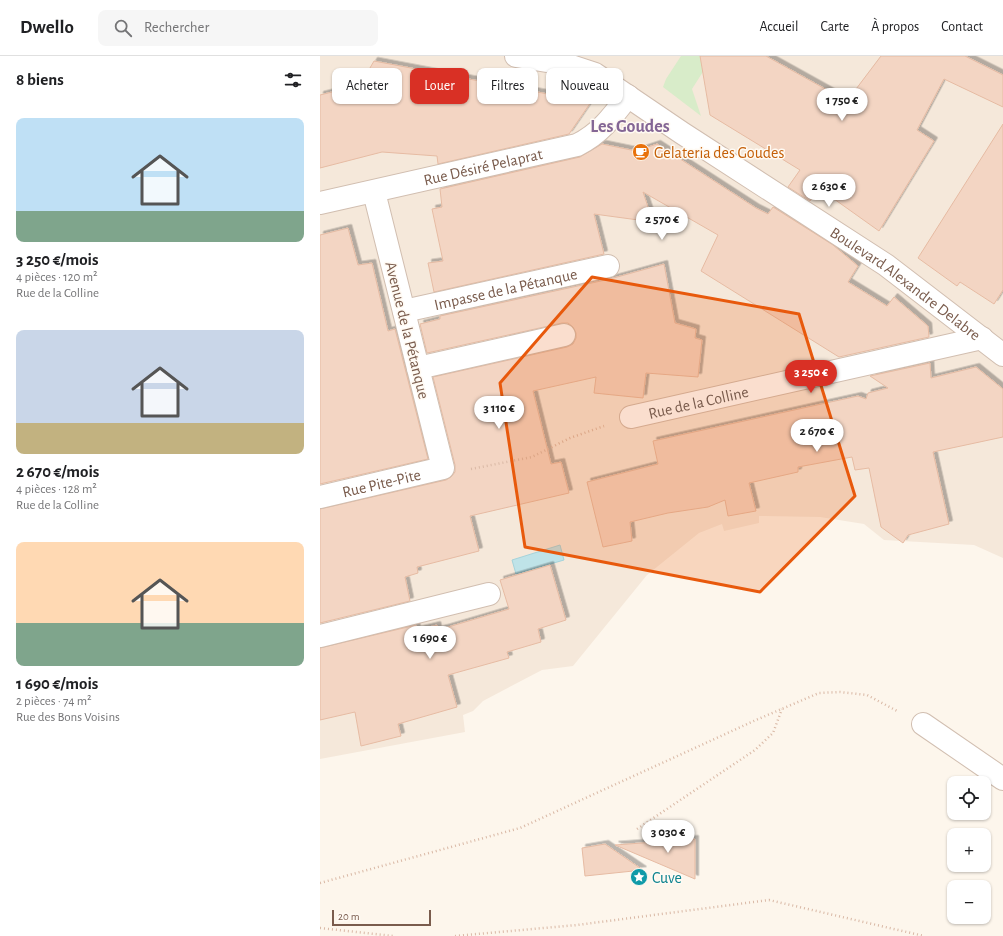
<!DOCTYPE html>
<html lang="fr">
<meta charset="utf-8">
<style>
body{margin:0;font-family:"Alegreya Sans",sans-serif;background:#f6f6f6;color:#202124;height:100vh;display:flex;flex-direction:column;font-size:15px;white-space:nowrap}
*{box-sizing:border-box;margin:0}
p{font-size:13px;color:#757577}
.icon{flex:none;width:22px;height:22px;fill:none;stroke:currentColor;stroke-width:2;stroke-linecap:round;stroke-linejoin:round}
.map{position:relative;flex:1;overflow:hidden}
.sheet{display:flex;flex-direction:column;background:#fff;width:320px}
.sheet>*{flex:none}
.guide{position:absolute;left:12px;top:12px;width:380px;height:36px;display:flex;gap:8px}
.controls{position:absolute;left:627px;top:720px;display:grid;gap:8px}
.controls a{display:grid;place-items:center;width:44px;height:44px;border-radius:8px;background:#fff;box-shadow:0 1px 3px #0004;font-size:20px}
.scale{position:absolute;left:12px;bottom:10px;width:99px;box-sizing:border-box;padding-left:4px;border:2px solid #7a5c4d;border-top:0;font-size:11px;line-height:14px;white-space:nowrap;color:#7a5c4d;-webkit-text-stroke:3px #fffaf3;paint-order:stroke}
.price{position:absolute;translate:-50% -34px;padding:0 9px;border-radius:14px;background:#fff;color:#222;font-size:13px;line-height:26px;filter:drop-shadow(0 1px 2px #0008)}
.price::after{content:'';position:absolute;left:50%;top:24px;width:12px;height:9px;margin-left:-6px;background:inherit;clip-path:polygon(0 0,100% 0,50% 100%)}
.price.selected{background:#d93025;color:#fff}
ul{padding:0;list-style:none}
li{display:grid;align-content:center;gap:8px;height:212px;padding:0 16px}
li span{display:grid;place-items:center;height:124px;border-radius:8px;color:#555}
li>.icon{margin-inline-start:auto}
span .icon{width:72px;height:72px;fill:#fffc;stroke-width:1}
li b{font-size:17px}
h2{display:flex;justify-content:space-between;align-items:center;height:48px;padding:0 16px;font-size:17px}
.pill{padding:0 14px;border-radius:8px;background:#fff;box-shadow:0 1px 3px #0004;font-size:14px;line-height:36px}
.pill.selected{background:#d93025;color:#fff}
header{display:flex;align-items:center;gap:24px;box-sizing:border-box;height:56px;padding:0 20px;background:#fff;border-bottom:1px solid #e0e0e0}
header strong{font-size:19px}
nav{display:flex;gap:22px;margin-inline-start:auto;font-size:14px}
.search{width:280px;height:36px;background:#f6f6f6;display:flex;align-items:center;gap:10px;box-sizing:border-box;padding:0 14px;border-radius:8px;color:#757577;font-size:15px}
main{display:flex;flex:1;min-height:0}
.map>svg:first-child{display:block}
.residential{fill:#f5e8da}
.green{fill:#d8ecc9}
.water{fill:#bfe3e8;stroke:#a5d3da}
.building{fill:#f3d5c3;stroke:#e6bba3;filter:url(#shadow)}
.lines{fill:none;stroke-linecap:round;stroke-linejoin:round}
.minor-casing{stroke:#d1beb0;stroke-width:24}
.path{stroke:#d9b8a5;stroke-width:2.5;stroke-dasharray:1 3;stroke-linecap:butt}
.minor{stroke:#fff;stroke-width:22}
.marked{fill:#e8590c;fill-opacity:0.2;stroke:#e8590c;stroke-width:3;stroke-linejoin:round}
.labels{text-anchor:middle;stroke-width:3;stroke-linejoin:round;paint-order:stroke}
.food-label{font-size:16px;fill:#c56008;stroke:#fffaf3;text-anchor:start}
.street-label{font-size:16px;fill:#7a5c4d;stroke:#fffaf3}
.culture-label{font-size:16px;fill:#0d838f;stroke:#fffaf3;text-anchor:start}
.quarter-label{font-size:18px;font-weight:bold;fill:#846695;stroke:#fffaf3}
</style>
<header>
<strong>Dwello</strong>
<div class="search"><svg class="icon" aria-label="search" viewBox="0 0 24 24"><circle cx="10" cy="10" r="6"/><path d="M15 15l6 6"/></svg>Rechercher</div>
<nav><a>Accueil</a><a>Carte</a><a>À propos</a><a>Contact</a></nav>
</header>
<main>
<section class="sheet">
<h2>8 biens<svg class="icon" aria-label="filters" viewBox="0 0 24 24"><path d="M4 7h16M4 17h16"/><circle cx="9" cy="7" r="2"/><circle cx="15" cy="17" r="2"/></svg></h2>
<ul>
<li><span style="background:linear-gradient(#bfe0f5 75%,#7fa58c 0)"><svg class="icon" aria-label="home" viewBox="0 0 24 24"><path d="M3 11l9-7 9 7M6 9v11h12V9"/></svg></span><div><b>3 250 €/mois</b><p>4 pièces · 120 m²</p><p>Rue de la Colline</p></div></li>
<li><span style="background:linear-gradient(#c9d6e8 75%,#c2b280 0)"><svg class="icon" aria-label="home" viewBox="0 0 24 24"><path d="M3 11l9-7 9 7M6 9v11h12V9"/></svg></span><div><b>2 670 €/mois</b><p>4 pièces · 128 m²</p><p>Rue de la Colline</p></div></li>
<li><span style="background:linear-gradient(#ffd9b3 65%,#7fa58c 0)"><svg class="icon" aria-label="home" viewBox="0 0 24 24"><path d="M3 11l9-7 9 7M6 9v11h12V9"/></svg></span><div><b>1 690 €/mois</b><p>2 pièces · 74 m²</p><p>Rue des Bons Voisins</p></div></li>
</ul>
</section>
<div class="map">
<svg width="683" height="880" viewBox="0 0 683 880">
<defs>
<filter id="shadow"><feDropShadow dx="3.5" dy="-3.5" stdDeviation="0" flood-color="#0004"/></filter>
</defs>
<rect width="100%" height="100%" fill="#fdf6ec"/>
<path class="residential" d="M0 0H683V502L654 489 564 484 544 468 500 461 439 460V467L404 475 402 468 379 477 327 519 253 610 222 614 163 645 153 655 143 659 145 676 0 703Z"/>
<path class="green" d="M361 0H393L372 33 381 60 343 31 346 23Z"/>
<path class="water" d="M240 489 244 504 196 518 192 504Z"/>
<path class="building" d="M380 0H446L527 45 561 0H645L683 19V51L624 23 597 74 614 85 559 175 500 133 490 145 468 131 480 114 390 59Z
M54 5 233 39 271 46 249 78 118 108 117 100 62 96 0 112V39L40 29Z
M683 68V234L674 248 640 226 637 230 598 202Z
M282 88 316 95 337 88 436 152 448 158 453 151 513 189 538 210 528 226 567 250 574 241 608 270 609 281 519 301 381 215 398 179 323 136 333 166 274 158 284 198 114 236 108 207 123 205 112 153 122 151 120 133 260 101Z
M28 172 38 209 52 207 68 275 75 273 108 403 0 428V179Z
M344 208 355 267 376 273 375 282 382 284 378 321 326 317 323 342 274 337 276 321 213 335 231 408 241 406 249 437 150 460 159 495 97 511 98 517 85 521 90 545 0 567V453L126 424 131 421 135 416V409L113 321 247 291 253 288 256 282V277L253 271 248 267H242L107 297 100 268 120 263V260L290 223Z
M610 307 611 322 656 311 683 333V381L613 396 629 468 588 479 583 487 561 471 549 412 535 414 532 401 478 411V416L429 427 436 455 408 460 405 444 388 451 348 457 310 466 312 485 283 491 267 426 338 408 333 385 538 340 546 343 548 337 568 332 550 320Z
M230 509 246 564 218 573 221 586 187 596 189 602 128 619 137 651 78 668 81 680 41 690 35 656 0 664V592L96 569 97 574 117 569 118 574 189 553 180 524Z
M375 783V823L295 789Z
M285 788 323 814 265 820 262 792Z"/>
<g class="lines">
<g class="minor-casing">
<g id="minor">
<path id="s1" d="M196 0 245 8 275 18 362 77 566 209 683 299"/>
<path id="s2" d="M0 147 257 89C280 78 293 60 308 40"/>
<path id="s3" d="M84 255 288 210"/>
<path d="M98 312 244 279"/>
<path id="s4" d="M311 361 662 282"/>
<path id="s5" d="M0 441 123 412 54 136"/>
<path d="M0 580 169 538"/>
<path d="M603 668 683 723"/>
</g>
</g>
<path class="path" d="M151 413 212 401 250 382 284 370
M317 773 435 694 453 677 462 653
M0 827 200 772 436 664 499 637 520 636 547 639 579 656
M0 872 73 880
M135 880 257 869 449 844 604 880"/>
<use href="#minor" class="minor"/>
</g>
<path class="marked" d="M272 221 479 258 535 440 440 536 205 491 180 327Z"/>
<defs>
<g id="cafe-disc" transform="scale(0.9)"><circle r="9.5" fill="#e8710a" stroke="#fffaf3"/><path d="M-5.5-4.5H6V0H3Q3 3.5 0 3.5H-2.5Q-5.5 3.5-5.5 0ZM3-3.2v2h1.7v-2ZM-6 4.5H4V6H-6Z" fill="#fff"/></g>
<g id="sight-disc" transform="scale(0.9)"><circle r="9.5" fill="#0f9aa8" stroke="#fffaf3"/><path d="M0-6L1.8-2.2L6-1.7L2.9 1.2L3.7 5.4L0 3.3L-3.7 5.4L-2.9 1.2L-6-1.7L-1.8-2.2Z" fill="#fff"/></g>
</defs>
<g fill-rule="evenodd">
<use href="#cafe-disc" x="321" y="96"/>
<use href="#sight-disc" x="319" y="821"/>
</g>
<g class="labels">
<g class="food-label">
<text x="334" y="102">Gelateria des Goudes</text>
</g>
<g class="street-label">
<text dy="6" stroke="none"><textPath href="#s2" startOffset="167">Rue Désiré Pelaprat</textPath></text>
<text dy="6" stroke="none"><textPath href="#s1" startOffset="456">Boulevard Alexandre Delabre</textPath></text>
<text dy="6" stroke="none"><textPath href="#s3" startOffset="104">Impasse de la Pétanque</textPath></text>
<text transform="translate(88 274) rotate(76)" y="6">Avenue de la Pétanque</text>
<text dy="6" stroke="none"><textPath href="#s4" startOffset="69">Rue de la Colline</textPath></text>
<text dy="6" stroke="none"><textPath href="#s5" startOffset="63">Rue Pite-Pite</textPath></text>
</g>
<g class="culture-label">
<text x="332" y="827">Cuve</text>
</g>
<g class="quarter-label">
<text x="310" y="76">Les Goudes</text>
</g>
</g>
</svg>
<div class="controls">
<a><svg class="icon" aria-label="locate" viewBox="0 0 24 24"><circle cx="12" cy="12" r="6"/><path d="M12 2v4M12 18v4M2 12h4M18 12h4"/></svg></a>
<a>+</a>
<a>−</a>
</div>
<div class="scale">20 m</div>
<b class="price" style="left:522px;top:66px">1 750 €</b>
<b class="price" style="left:509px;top:152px">2 630 €</b>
<b class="price" style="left:342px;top:185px">2 570 €</b>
<b class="price selected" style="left:491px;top:338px">3 250 €</b>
<b class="price" style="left:179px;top:374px">3 110 €</b>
<b class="price" style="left:497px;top:397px">2 670 €</b>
<b class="price" style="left:110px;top:604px">1 690 €</b>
<b class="price" style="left:348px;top:798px">3 030 €</b>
<div class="guide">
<a class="pill">Acheter</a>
<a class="pill selected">Louer</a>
<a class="pill">Filtres</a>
<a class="pill">Nouveau</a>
</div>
</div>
</main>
